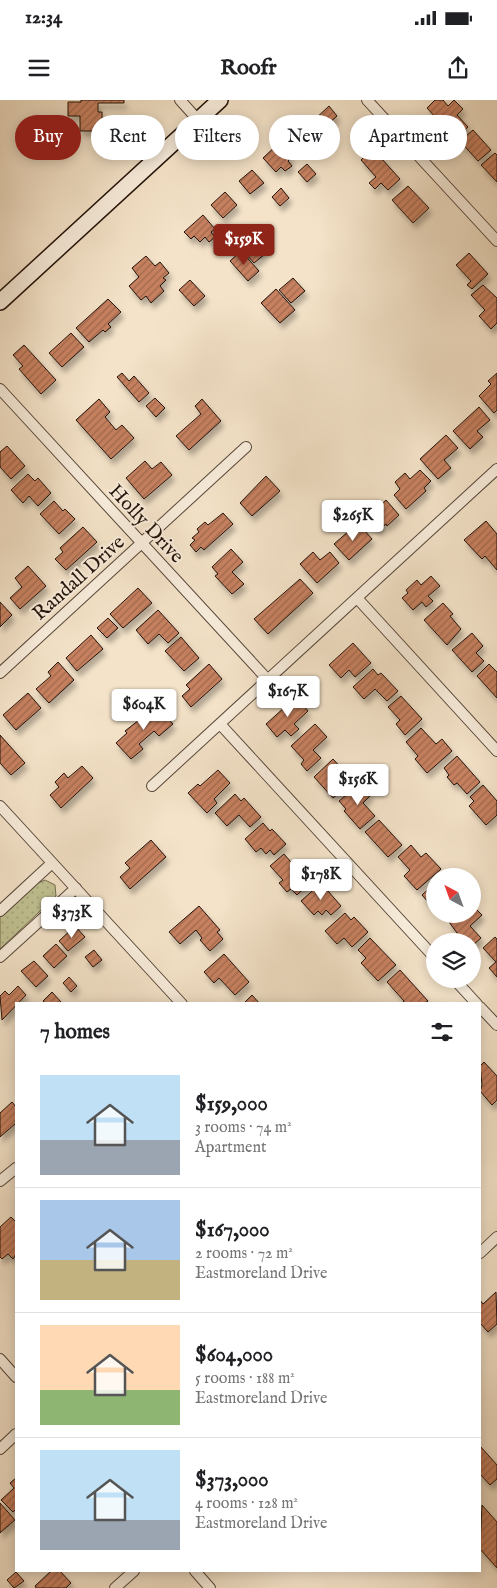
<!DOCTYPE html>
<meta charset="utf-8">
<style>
body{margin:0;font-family:"IM FELL English",serif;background:#f2f2f2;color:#202124;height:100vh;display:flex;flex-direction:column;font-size:19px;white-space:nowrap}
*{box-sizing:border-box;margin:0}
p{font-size:16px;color:#757577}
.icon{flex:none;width:28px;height:28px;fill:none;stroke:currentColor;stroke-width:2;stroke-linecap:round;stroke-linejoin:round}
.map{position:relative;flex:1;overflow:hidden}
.sheet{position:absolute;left:15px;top:902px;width:466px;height:570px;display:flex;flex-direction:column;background:#fff;border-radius:0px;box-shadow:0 2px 12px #0003}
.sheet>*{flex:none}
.hud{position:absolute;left:15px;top:15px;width:468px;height:45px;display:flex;gap:10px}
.needle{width:32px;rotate:319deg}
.controls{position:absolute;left:426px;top:768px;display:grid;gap:10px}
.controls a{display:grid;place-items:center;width:55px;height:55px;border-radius:50%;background:#fff;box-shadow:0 2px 12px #0003;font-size:25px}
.price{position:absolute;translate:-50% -42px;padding:0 11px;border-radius:5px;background:#fff;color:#222;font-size:16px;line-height:32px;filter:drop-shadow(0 1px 2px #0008)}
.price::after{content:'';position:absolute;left:50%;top:30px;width:15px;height:11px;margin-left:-8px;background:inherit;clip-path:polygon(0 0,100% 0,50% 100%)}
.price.active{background:#8f2418;color:#fff}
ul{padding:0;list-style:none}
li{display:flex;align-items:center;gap:15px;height:125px;padding:0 25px}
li+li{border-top:1px solid #e0e0e0}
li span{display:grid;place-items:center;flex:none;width:140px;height:100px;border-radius:0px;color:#555}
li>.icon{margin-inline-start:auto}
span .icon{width:60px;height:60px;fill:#fffc;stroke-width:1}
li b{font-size:21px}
h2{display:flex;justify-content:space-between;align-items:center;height:60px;padding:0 25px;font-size:21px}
.pill{padding:0 18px;border-radius:22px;background:#fff;box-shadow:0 2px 12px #0003;font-size:18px;line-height:45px}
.pill.active{background:#8f2418;color:#fff}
.status{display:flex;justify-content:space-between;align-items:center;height:35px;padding:0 25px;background:#fff;direction:ltr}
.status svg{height:14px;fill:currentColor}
header{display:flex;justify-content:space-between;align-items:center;height:65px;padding:0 25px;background:#fff;font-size:22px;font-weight:700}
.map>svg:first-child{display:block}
.grass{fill:url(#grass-dots);stroke:#726a4e}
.building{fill:url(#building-hatch);stroke:#231209;filter:url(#shadow)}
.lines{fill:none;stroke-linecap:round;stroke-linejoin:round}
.street-casing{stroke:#574639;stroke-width:12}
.secondary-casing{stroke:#231209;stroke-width:18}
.street{stroke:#f8eddc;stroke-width:10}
.secondary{stroke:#f8eddc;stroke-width:15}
.labels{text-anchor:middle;stroke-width:4;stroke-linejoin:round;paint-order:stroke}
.street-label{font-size:20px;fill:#231209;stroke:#f8eddc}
</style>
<div class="status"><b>12:34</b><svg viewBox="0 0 49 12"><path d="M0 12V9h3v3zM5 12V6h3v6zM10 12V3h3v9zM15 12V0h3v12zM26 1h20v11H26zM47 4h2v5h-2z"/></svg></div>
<header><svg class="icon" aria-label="menu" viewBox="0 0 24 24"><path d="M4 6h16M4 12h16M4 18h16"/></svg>Roofr<svg class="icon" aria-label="share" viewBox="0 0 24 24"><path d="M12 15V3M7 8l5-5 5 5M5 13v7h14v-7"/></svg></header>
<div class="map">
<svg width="497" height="1488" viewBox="0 0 497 1488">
<defs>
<pattern id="grass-dots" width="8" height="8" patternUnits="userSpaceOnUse" patternTransform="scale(1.25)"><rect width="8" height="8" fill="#c1c293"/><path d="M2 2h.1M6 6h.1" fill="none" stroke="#a6a67d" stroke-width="1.8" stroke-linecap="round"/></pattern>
<pattern id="building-hatch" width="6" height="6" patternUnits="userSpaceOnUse" patternTransform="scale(1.25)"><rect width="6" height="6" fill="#c78160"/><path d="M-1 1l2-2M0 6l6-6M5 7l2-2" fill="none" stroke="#a1684d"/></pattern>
<filter id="shadow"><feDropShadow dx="3" dy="5.5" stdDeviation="2.5" flood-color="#0004"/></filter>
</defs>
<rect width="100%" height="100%" fill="#f4e3c9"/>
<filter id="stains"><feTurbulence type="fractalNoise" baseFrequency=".004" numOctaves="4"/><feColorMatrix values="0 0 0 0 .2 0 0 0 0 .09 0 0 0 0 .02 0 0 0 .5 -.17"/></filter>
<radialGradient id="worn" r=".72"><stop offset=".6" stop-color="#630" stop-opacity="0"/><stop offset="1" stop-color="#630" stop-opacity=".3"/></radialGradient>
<path class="grass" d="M45 780 55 785 56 796 0 849V817L38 783Z"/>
<path class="building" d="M81 0H124V3H98V12H102V31H80V16H68V2H81Z
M435 0H443L448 6 454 0 463 9 457 15 468 27 455 39 427 8Z
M329 6 337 16 306 44 294 31 310 16 314 20Z
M473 30 491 50 478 61 460 41Z
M279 43 292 57 288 61 292 66 285 71 281 67 276 72 263 58Z
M373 49 400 79 388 90 381 83 375 89 369 83 376 77 361 60Z
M495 53 497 55V82L481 65Z
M307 64 316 74 307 82 298 72Z
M252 70 264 83 250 94 239 81Z
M408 86 429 108 413 123 392 100Z
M281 88 289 98 280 106 272 97Z
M225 92 237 105 223 118 211 105Z
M203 115 215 129 211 132 215 137 209 142 205 137 200 142 194 136 191 139 184 132Z
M253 140 265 154 254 163 242 149Z
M241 151 259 171 248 181 230 161Z
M469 153 488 174 472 189 467 185 471 181 456 165Z
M146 156 155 166 160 162 169 173 163 178 166 180 160 186 164 191 151 203 146 196 141 200 129 186 139 177 132 168Z
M293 178 305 191 291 203 279 190Z
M190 180 205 196 194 206 179 190Z
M483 185 497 198V223L491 229 479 216 485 210 471 195Z
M276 189 295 210 280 223 261 203Z
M108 199 121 212 108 224 111 227 105 232 103 230 89 242 76 228Z
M71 233 84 247 62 267 49 253Z
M24 245 56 280 41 294 19 269 23 266 13 255Z
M122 273 129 281 134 276 149 293 139 302 117 277Z
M497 273V310L494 313 479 296 491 284 488 281Z
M155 298 165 308 156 317 146 306Z
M99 299 110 312 105 317 116 330 122 325 134 338 111 359 76 320Z
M202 299 221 321 189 350 176 336 201 314 195 306Z
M479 307 490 320 477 331 483 337 470 349 453 331Z
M446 335 458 348 444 360 451 368 438 379 420 359Z
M7 346 25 366 11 379 0 367V352Z
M145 361 152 369 161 362 172 375 144 399 126 378Z
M420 370 431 381 424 388 426 391 406 409 394 395 400 389 395 382 405 373 410 379Z
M28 374 35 381 38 378 51 393 38 406 29 396 23 403 11 390Z
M266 376 280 391 252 416 240 403Z
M386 400 399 415 387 426 386 424 378 431 366 419Z
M54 401 63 411 65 409 75 419 59 434 40 414Z
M223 413 233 424 204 450 201 447 196 452 190 445 195 440 192 438 199 432 197 429 205 422 208 425Z
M486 421 497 434V470L485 456 482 459 464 440Z
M358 423 372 439 349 460 334 444Z
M83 427 97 442 66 470 55 459 63 452 60 448Z
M231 449 243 462 232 472 244 484 232 494 215 476 218 474 212 467Z
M313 452 320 460 330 452 339 463 317 483 300 464Z
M28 466 46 486 20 509 10 498 22 487 15 478Z
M431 476 440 486 428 496 433 501 426 507 422 502 413 510 402 498 408 493 406 490 417 480 421 485Z
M300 479 313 493 268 534 254 519Z
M138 488 152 503 123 528 110 514Z
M0 502 12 515 0 527Z
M443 503 453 514 450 516 461 529 447 545 424 520Z
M158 510 179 533 168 543 159 534 148 544 136 530Z
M108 518 118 528 107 538 97 528Z
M472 533 483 546 476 553 484 561 472 572 452 550Z
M91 535 103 549 77 571 66 558Z
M181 537 199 558 184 571 165 551Z
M353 543 371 563 355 577 349 570 341 578 329 565Z
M58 562 74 580 49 603 36 589 51 576 48 572Z
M209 564 222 579 191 607 182 596 190 589 186 585Z
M489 564 497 572V598L477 576Z
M373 569 378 575 381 573 398 591 387 601 375 589 364 599 353 587Z
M28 593 41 608 16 630 3 615Z
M401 596 422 619 405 635 396 624 400 620 388 607Z
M296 597 308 611 294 624 299 629 291 636 285 630 277 637 266 624Z
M157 606 173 624 159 636 154 631 139 644 143 649 131 659 116 643 127 633 125 631Z
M315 624 327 637 313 650 321 658 307 671 301 664 304 660 291 646Z
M421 628 436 644 442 639 452 651 427 673 415 659 418 656 406 642Z
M0 635 25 663 11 675 0 663Z
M457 656 480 682 467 694 457 683 454 685 447 677 449 675 444 668Z
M333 659 345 672 336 680 344 689 333 698 314 677Z
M82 666 93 678 61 708 50 695 59 687 55 682 64 673 68 678Z
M218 670 230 683 214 699 217 703 207 713 188 693 198 684 200 686Z
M360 683 371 695 363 703 375 716 360 729 344 711 346 709 339 701Z
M483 685 497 701V715L486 725 469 706 474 701 470 697Z
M235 694 241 701 244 698 261 717 250 727 239 715 227 726 215 713Z
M379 720 402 745 388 757 365 732Z
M263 723 270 731 272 729 286 744 274 755 270 750 266 754 261 748 256 752 245 739Z
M151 740 166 757 130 789 120 777 130 768 125 763Z
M411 745 421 757 426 753 441 769 417 790 404 776 410 770 398 757Z
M284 754 297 769 303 763 316 777 297 795 291 789 287 792 279 783 283 780 270 766Z
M321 783 341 806 331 815 326 810 322 815 318 811 314 815 301 801Z
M435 783V810L422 795Z
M472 805 482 815 470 826 481 838 472 846V841H463L449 822 458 814H472Z
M199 806 220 830 217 832 223 839 210 851 200 840 202 838 196 830 180 844 169 832Z
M345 813 351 820 354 817 368 832 352 847 344 838 337 844 325 831Z
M75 826 85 837 68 851 59 841Z
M495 837 497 839V877L489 868 496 862 483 848Z
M370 838 396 865 378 881 361 863 366 858 358 850Z
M56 844 67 856 54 868 43 856Z
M94 850 102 860 93 867 85 857Z
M224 854 249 882 235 895 219 878 214 883 204 872Z
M34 861 48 876 36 887 21 871Z
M400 870 428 901 424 904H401L404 901 387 882Z
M69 877 77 886 71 892 63 883Z
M18 886 26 895 2 920 0 896 5 891 9 895Z
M52 892 61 902 59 904H46L43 901Z
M252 895 260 904H243Z
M484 962 497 976V1000L492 1005 480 991 482 985 480 966Z
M12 1002 16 1007V1023L0 1037V1013Z
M11 1117 16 1122V1155L13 1159 8 1154 2 1159 0 1157V1127Z
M496 1192 497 1224 488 1232 480 1223V1200L483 1204Z
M480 1346 497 1365V1379L490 1385 480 1374Z
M16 1378V1409L13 1412 1 1400 14 1388 10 1383Z
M0 1403 15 1420 0 1433Z
M482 1405 497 1422V1468L480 1449Z
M51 1471H60L71 1483 66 1488H36L35 1486Z
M16 1472 24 1481 14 1488 7 1480Z"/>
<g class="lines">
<g class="street-casing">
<path id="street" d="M180 0 198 20
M367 0 497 141
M0 289 268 580
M357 498 497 651
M0 573 246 347
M220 624 435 858
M152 686 497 369
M0 706 182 904
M0 811 52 763
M0 857 76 788
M454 879 477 904
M480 907 497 925
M0 1081 16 1068
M480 1153 497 1137
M0 1259 16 1277
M0 1349 16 1334
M195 1471 210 1488
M115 1488 134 1471"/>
</g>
<g class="secondary-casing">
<path id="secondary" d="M0 202 220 0"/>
</g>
<use href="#street" class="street"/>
<use href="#secondary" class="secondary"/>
</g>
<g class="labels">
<g class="street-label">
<text transform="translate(147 423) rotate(47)" y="7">Holly Drive</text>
<text transform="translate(78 477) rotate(-42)" y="7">Randall Drive</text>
</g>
</g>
<rect width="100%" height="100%" filter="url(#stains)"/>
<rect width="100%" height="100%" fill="url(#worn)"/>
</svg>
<div class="controls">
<a><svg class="needle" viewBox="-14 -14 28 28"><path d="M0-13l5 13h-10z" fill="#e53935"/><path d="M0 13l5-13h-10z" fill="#757577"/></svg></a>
<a><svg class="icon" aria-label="layers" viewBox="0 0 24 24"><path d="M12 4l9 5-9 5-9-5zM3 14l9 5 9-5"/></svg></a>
</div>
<b class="price active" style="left:244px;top:166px">$159K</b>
<b class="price" style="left:353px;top:442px">$265K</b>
<b class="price" style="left:288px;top:618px">$167K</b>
<b class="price" style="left:144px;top:631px">$604K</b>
<b class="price" style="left:358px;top:706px">$156K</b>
<b class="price" style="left:321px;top:801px">$178K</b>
<b class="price" style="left:72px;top:839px">$373K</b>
<div class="hud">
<a class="pill active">Buy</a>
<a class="pill">Rent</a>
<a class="pill">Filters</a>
<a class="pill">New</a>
<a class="pill">Apartment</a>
</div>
<section class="sheet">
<h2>7 homes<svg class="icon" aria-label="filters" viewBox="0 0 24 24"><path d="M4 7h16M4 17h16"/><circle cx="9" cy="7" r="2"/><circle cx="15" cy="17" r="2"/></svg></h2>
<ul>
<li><span style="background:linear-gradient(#bfe0f5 65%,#9aa5b1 0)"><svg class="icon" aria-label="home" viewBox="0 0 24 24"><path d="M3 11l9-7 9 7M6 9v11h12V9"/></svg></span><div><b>$159,000</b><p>3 rooms · 74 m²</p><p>Apartment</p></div></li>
<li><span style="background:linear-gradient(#a9c7e8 60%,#c2b280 0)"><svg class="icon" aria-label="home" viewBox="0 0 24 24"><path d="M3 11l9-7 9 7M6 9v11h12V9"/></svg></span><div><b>$167,000</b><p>2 rooms · 72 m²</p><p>Eastmoreland Drive</p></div></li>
<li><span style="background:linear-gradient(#ffd9b3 65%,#8fb573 0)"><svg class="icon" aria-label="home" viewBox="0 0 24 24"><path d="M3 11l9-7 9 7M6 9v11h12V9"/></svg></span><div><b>$604,000</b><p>5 rooms · 188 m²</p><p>Eastmoreland Drive</p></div></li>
<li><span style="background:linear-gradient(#bfe0f5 70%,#9aa5b1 0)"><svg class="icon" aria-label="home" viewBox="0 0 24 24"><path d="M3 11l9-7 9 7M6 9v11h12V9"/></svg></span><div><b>$373,000</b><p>4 rooms · 128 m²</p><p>Eastmoreland Drive</p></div></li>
</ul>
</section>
</div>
